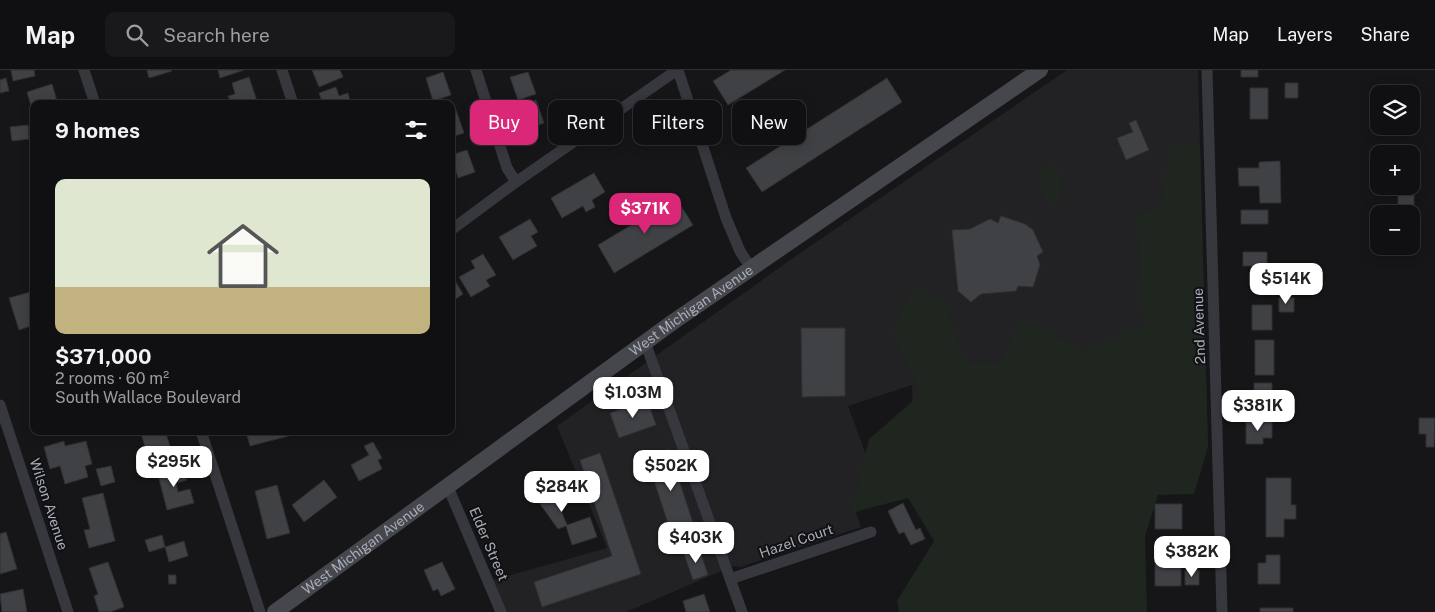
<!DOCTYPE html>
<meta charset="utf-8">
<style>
body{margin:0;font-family:"Public Sans",sans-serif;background:#19191b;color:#f1f3f6;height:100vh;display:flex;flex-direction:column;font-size:19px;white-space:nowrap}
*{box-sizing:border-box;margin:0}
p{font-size:16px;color:#9c9d9f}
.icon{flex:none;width:28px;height:28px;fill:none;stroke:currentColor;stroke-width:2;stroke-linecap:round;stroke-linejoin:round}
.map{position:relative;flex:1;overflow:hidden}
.panel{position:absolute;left:30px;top:30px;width:425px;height:335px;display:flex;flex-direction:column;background:#101012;border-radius:10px;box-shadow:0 2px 12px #0003,0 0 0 1px #303032}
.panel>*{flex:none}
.guide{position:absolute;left:470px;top:30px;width:475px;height:45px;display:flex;gap:10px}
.buttons{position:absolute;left:1370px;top:15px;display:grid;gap:10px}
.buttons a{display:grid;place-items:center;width:50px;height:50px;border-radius:10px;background:#101012;box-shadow:0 2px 12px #0003,0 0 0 1px #303032;font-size:25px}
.price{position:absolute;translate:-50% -42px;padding:0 11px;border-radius:10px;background:#fff;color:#222;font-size:16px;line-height:32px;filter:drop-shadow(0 1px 2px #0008)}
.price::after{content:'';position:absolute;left:50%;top:30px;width:15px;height:11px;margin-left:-8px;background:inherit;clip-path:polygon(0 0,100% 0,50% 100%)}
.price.active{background:#db2777;color:#fff}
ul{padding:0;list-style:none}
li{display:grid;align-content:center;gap:10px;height:265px;padding:0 25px}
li+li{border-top:1px solid #303032}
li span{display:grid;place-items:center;height:155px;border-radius:10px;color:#555}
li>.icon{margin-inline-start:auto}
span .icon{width:90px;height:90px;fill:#fffc;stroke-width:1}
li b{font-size:21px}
h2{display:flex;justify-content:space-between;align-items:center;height:60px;padding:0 25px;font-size:21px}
.pill{padding:0 18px;border-radius:10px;background:#101012;box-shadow:0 2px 12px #0003,0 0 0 1px #303032;font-size:18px;line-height:45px}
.pill.active{background:#db2777;color:#fff}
header{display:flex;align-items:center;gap:30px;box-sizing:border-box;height:70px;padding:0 25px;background:#101012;border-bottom:1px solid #303032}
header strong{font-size:24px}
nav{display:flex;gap:28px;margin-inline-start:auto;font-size:18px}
.search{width:350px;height:45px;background:#19191b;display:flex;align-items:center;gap:12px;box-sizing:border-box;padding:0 18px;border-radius:10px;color:#9c9d9f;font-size:19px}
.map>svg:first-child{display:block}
.built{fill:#222225}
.green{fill:#1e261f}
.building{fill:#404145;stroke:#303034}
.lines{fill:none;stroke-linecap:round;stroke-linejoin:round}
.street{stroke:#37383d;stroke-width:11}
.secondary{stroke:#45474d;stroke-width:16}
.labels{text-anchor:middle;stroke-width:4;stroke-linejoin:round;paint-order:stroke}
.street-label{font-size:14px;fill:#a8adb8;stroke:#111113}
</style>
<header>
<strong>Map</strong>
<div class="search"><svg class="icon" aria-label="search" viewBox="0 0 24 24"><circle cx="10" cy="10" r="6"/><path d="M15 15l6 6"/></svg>Search here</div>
<nav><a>Map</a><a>Layers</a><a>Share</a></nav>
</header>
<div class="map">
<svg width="1435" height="542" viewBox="0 0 1435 542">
<rect width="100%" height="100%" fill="#161618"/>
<path class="built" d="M1067 0H1198L1208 377H914L912 315 848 336 884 433 856 442 861 457 740 497 733 496 626 542H506L493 510 607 478 557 356 793 188Z"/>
<path class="green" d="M1170 73 1200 74 1208 377 1194 424 1158 425 1145 466 1147 542H899L897 531 934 471 908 428 851 443 869 369 922 323 892 262 915 215 945 234 966 294 1002 292 1020 247 1084 282 1144 255 1136 148 1163 133Z
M1056 95 1061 114 1059 131 1053 133 1045 131 1040 113 1042 97Z"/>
<path class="building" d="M11 0H34L35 6 13 11Z
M147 0H171L172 1 149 8Z
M218 0H244L220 8Z
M312 0H340L343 7 319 17Z
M731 0H785L728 35 713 11Z
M1241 0H1258V7H1241Z
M443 2 451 25 433 31 426 8Z
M528 2 536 24 518 30 510 7Z
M249 7 257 31 250 34H231L228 26 235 24 232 13Z
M6 8 9 21 0 23V10Z
M887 8 902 32 762 122 746 98Z
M1285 13H1298V28H1285Z
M52 14 57 31 47 34H34L32 39 27 22Z
M336 17 339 26 348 23 351 34H323L319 23Z
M1250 18H1268V49H1250Z
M536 30 544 53 527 59 519 36Z
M456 40 464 63 451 67V42Z
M1136 50 1149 80 1126 90 1117 68 1133 62 1129 53Z
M28 55 29 69 12 71 10 57Z
M467 80 475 102 458 108 451 85Z
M1280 91 1281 133H1260L1259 116H1239L1238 98H1259V92Z
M594 103 605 122 592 130 595 137 586 142 583 136 562 148 551 128Z
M1398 117H1414V139H1398Z
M676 128 693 155 614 203 598 175Z
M1241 140H1268V154H1241Z
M1001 146 1025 154 1033 160 1043 182 1037 186 1040 195 1033 217 1018 216 1016 221 981 224 971 232 958 221 952 160 970 159 990 149 998 153Z
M530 149 538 162 531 166 537 176 513 190 499 167Z
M1411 167H1419V178H1404L1411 176Z
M1243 182H1267V196H1243Z
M483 184 496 205 486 210 490 216 471 227 459 207 475 198 471 191Z
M1277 207H1290V221H1277Z
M454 209 463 224 451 232V211Z
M34 221V255L19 260 9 228Z
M1279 228H1294V242H1279Z
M1252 235H1272V260H1252Z
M801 258H845V326L802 327Z
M1255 270H1274V305H1255Z
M1254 313H1272V323H1281V340H1254Z
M647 329 656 355 619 368 610 343Z
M1419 348H1435L1434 377H1426V364H1419Z
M1246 351H1272V368H1263V374H1246Z
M140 361H165L173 385 150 392Z
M246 361H287L289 366 250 376Z
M64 371 65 376 86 371 92 394 85 396 88 407 65 414 60 396 50 399 44 377Z
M373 372 382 388 378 390 382 399 359 411 351 395 369 385 364 376Z
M669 379 695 459 672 466 646 386Z
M600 383 641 504 542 537 534 512 612 486 580 390Z
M183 395 187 410 176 413 178 422 190 419 194 433 167 440 157 401Z
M111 396 115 412 101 416 96 399Z
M548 408 562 428 557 431 567 455 590 447 597 467 572 475 566 456 558 459 530 420Z
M1266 408H1291V435H1296V449H1284V467H1266Z
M324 410 337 427 304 452 292 435Z
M277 415 290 463 267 469 255 421Z
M103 423 115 471 89 478 84 460 90 459 82 428Z
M903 433 916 460 920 458 925 469 911 475 904 462 899 464 888 441Z
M1155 434H1182V459H1155Z
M6 462 17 499 0 504V464Z
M162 465 165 477 184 471 188 486 169 492 165 477 149 482 145 470Z
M699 478 708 505 693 510 684 484Z
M1266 485H1280V514H1258V493H1266Z
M1155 486H1181V516H1155Z
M108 492 124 537 110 542H99L94 526 98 524 89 498Z
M442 492 455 519 441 526 438 519 433 521 424 500Z
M1185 500H1199V515H1185Z
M168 505H176V514H169Z
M23 519 27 542H2L0 524Z
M704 524 710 542H686L683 531Z
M1260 538H1293V542H1260Z"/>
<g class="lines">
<path class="street" d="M84 0 95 34
M282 0 293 34
M476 0 507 98 516 112
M678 0 726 148 740 181 751 198
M1207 0 1222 542
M451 160 516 112 677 0
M645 272 742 542
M0 335 68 542
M201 361 260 542
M448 417 501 542
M730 509 871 462"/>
<path class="secondary" id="s1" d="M275 542 673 252 1040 0"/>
</g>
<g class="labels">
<g class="street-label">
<text dy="5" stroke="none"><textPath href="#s1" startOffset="514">West Michigan Avenue</textPath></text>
<text transform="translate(1199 256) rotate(-92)" y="5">2nd Avenue</text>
<text transform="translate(49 434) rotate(72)" y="5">Wilson Avenue</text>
<text transform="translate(796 471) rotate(-19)" y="5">Hazel Court</text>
<text transform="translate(489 474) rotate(67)" y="5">Elder Street</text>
<text dy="5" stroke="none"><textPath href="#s1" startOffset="109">West Michigan Avenue</textPath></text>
</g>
</g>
</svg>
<div class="buttons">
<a><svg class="icon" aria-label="layers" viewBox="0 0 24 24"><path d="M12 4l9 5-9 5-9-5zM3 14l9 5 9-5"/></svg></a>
<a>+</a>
<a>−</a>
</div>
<b class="price active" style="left:645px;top:165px">$371K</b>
<b class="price" style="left:1286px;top:235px">$514K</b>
<b class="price" style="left:633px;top:349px">$1.03M</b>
<b class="price" style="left:1258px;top:362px">$381K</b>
<b class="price" style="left:174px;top:418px">$295K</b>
<b class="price" style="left:671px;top:422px">$502K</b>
<b class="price" style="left:562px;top:443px">$284K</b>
<b class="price" style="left:696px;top:494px">$403K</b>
<b class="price" style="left:1192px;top:508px">$382K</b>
<div class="guide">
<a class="pill active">Buy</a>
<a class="pill">Rent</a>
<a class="pill">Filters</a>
<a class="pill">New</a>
</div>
<section class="panel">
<h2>9 homes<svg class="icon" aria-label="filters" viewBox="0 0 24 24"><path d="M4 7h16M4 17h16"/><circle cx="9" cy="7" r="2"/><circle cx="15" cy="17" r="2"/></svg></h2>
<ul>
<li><span style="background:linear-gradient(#dfe7d0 70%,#c2b280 0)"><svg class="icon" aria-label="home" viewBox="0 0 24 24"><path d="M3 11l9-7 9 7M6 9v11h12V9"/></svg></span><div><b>$371,000</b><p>2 rooms · 60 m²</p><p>South Wallace Boulevard</p></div></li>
</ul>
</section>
</div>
